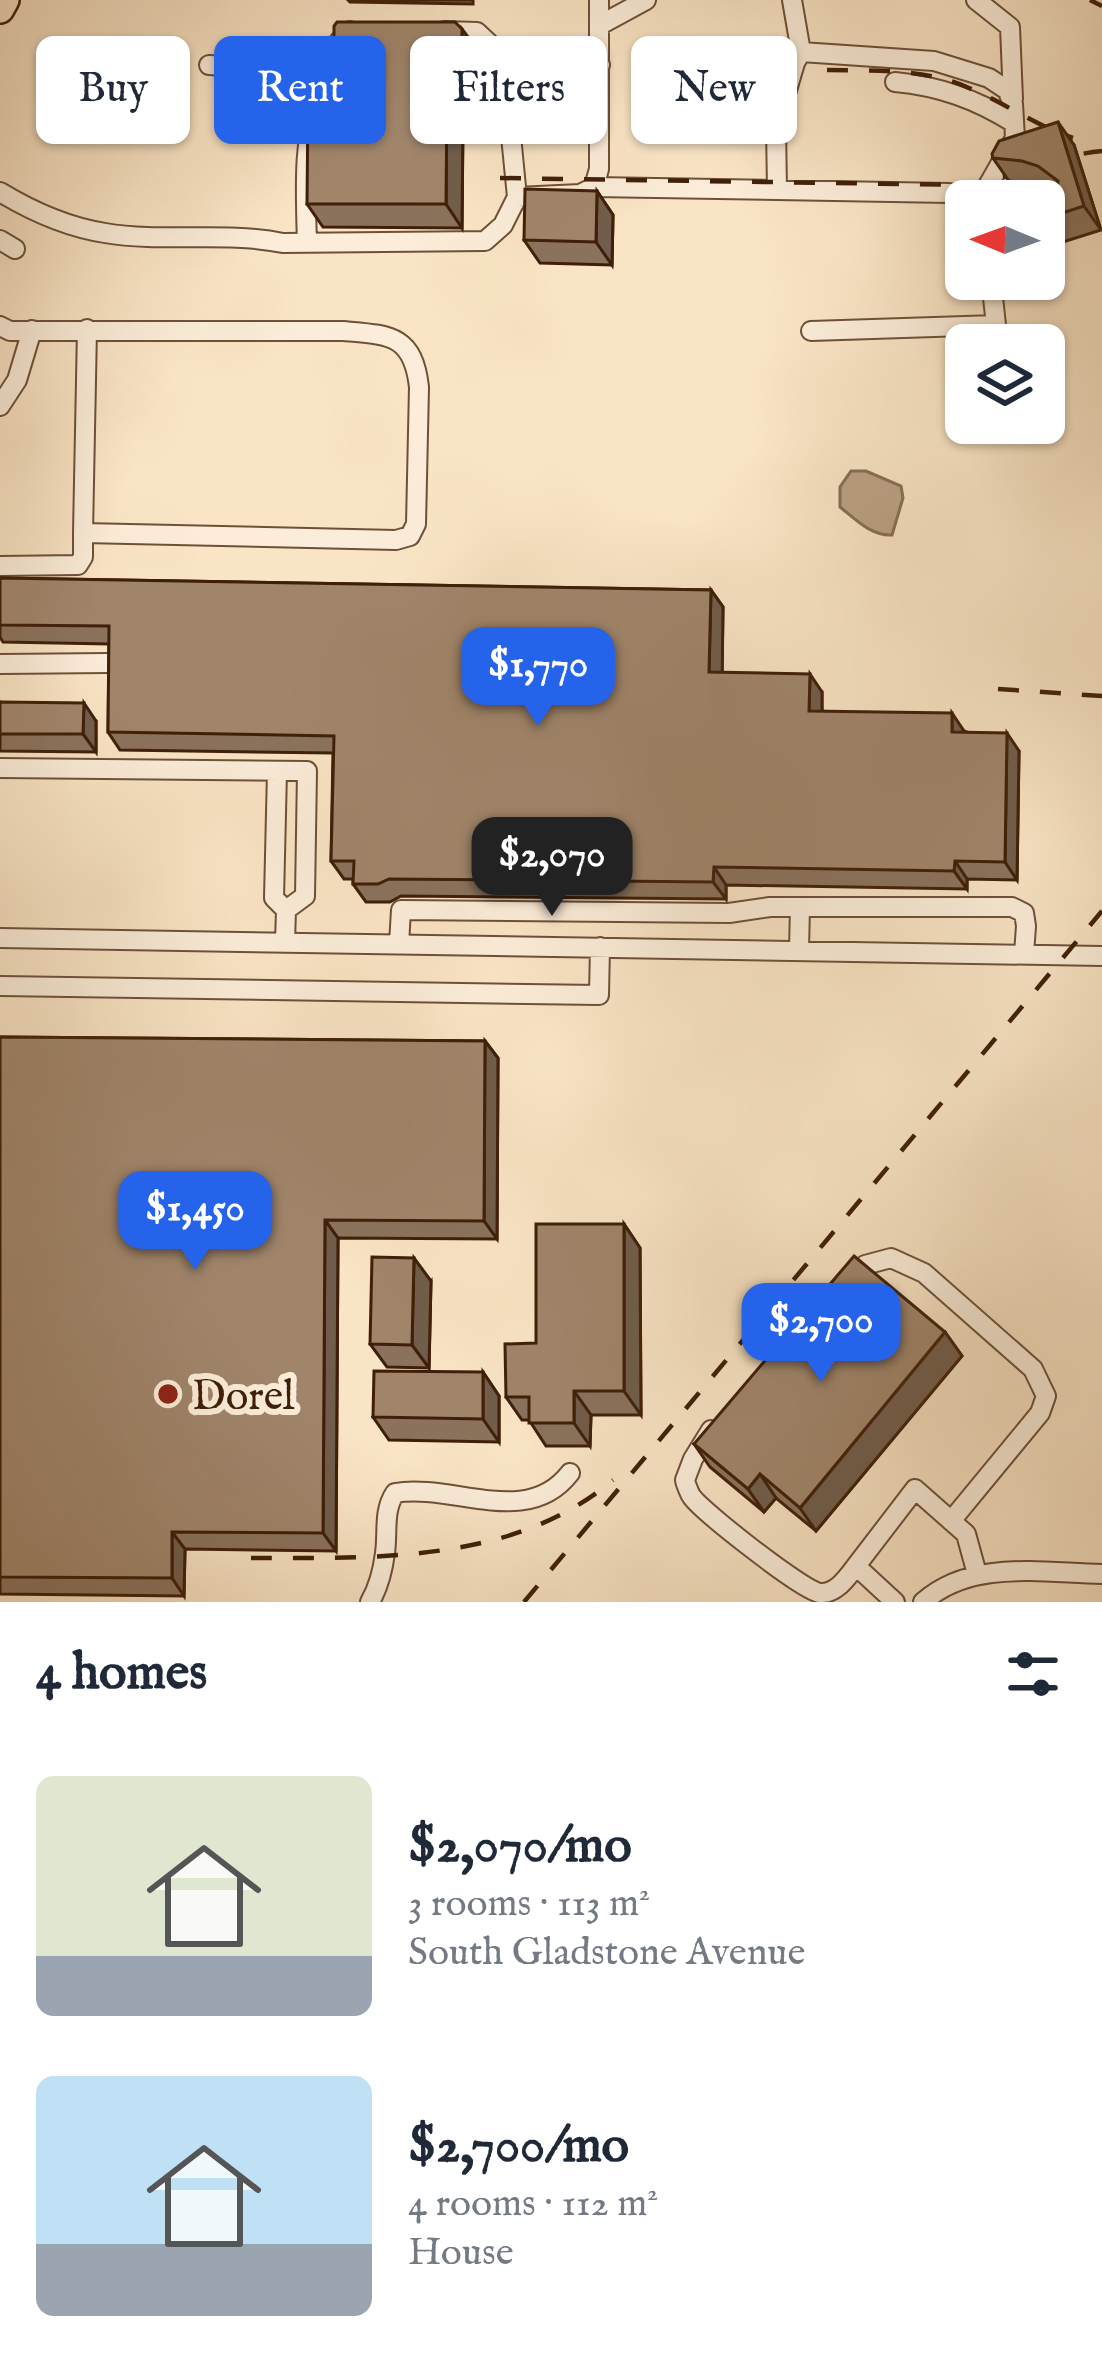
<!DOCTYPE html>
<meta charset="utf-8">
<style>
body{margin:0;font-family:"IM FELL English",serif;background:#f6f6f7;color:#1f2937;height:100vh;display:flex;flex-direction:column;font-size:45px;white-space:nowrap}
*{box-sizing:border-box;margin:0}
p{font-size:39px;color:#747a83}
.icon{flex:none;width:66px;height:66px;fill:none;stroke:currentColor;stroke-width:2;stroke-linecap:round;stroke-linejoin:round}
.map{position:relative;height:1602px;overflow:hidden}
.panel{display:flex;flex-direction:column;background:#fff;flex:1}
.panel>*{flex:none}
.guide{position:absolute;left:36px;top:36px;width:1032px;height:108px;display:flex;gap:24px}
.needle{width:78px;rotate:271deg}
.controls{position:absolute;left:945px;top:180px;display:grid;gap:24px}
.controls a{display:grid;place-items:center;width:120px;height:120px;border-radius:18px;background:#fff;box-shadow:0 3px 9px #0004;font-size:60px}
.price{position:absolute;translate:-50% -102px;padding:0 27px;border-radius:24px;background:#2563eb;color:#fff;font-size:39px;line-height:78px;filter:drop-shadow(0 3px 6px #0008)}
.price::after{content:'';position:absolute;left:50%;top:72px;width:36px;height:27px;margin-left:-18px;background:inherit;clip-path:polygon(0 0,100% 0,50% 100%)}
.price.active{background:#222;color:#fff}
ul{padding:0;list-style:none}
li{display:flex;align-items:center;gap:36px;height:300px;padding:0 36px}
li span{display:grid;place-items:center;flex:none;width:336px;height:240px;border-radius:18px;color:#555}
li>.icon{margin-inline-start:auto}
span .icon{width:144px;height:144px;fill:#fffc;stroke-width:1}
li b{font-size:51px}
h2{display:flex;justify-content:space-between;align-items:center;height:144px;padding:0 36px;font-size:51px}
.chip{padding:0 42px;border-radius:18px;background:#fff;box-shadow:0 3px 9px #0004;font-size:42px;line-height:108px}
.chip.active{background:#2563eb;color:#fff}
.map>svg:first-child{display:block}
.water{fill:#baa185;stroke:#896d53;stroke-width:3}
.lines{fill:none;stroke-linecap:round;stroke-linejoin:round}
.minor-casing{stroke:#6e5038;stroke-width:22}
.highway-casing{stroke:#3f1f09;stroke-width:32}
.minor{stroke:#fbedd9;stroke-width:18}
.highway{stroke:#f9e4c5;stroke-width:27}
.rail{stroke:#3f1f09;stroke-width:4.5;stroke-dasharray:21 21;stroke-linecap:butt}
.wall{fill:#8a725c;stroke:#3f1f09;stroke-width:3}
.shaded-wall{fill:#705d4b;stroke:#3f1f09;stroke-width:3}
.building{fill:#a0856b;stroke:#3f1f09;stroke-width:3}
.poi-dot{fill:#8f2418;stroke:#fbedd9;stroke-width:4.5}
.labels{text-anchor:middle;stroke-width:12;stroke-linejoin:round;paint-order:stroke}
.poi-label{font-size:42px;fill:#3f1f09;stroke:#fbedd9;text-anchor:start}
</style>
<div class="map">
<svg width="1102" height="1602" viewBox="0 0 1102 1602">
<rect width="100%" height="100%" fill="#f9e4c5"/>
<filter id="stains"><feTurbulence type="fractalNoise" baseFrequency=".00167" numOctaves="4"/><feColorMatrix values="0 0 0 0 .2 0 0 0 0 .09 0 0 0 0 .02 0 0 0 .5 -.17"/></filter>
<radialGradient id="worn" r=".72"><stop offset=".6" stop-color="#630" stop-opacity="0"/><stop offset="1" stop-color="#630" stop-opacity=".3"/></radialGradient>
<path class="water" d="M851 471H866L901 486 903 498 892 535C871 536 855 519 840 507V487Z"/>
<g class="lines">
<g class="minor-casing">
<path id="minor" d="M976 0 1010 27 1013 99
M600 25 646 0
M444 31 477 32 511 64 600 65
M801 52 934 61 989 78 1007 90 1013 104 1015 138 982 196 983 201
M511 64V136L517 197
M209 65 324 73
M895 82C939 86 976 99 1014 123
M594 187 949 193C987 199 1030 185 1062 210
M777 190 776 127 795 63 801 52 792 0
M0 192C33 212 66 227 105 233 164 243 224 231 283 243L485 241 503 225 517 197 580 194 594 187 599 169V0
M0 240 15 249
M307 242C305 186 303 134 322 79 329 60 333 43 350 31
M0 326 10 331H343C389 335 413 334 419 387L416 524 410 536 396 540 83 533V557L78 565 0 566
M811 331 996 325 991 279
M0 406 17 380 32 330
M83 533 87 329
M0 664 108 663
M0 768 307 771 305 896 286 910 285 942
M277 771 274 898 286 910
M0 938 1102 956
M399 944 401 910 729 913 770 907H1012L1024 913 1026 926 1024 954
M799 950 800 907
M0 986 599 995 600 947
M849 1283 865 1265 891 1258 924 1273 1033 1369 1046 1396 1040 1413 951 1521
M711 1430 693 1459 685 1480C685 1482 690 1495 692 1497 703 1512 803 1591 820 1593 836 1594 847 1578 856 1566
M370 1602C378 1588 383 1569 385 1553 388 1532 383 1511 395 1493 453 1483 527 1529 570 1473
M895 1602 856 1566 915 1489 966 1534 977 1574
M923 1602C971 1559 1042 1573 1102 1574"/>
</g>
<g class="highway-casing">
<path id="highway" d="M0 9 5 0"/>
</g>
<use href="#minor" class="minor"/>
<use href="#highway" class="highway"/>
<path class="rail" d="M1090 0 1102 6
M827 70C875 71 925 68 969 88 1005 103 1036 126 1073 138
M500 178 969 185C1014 178 1057 155 1102 151
M998 689 1102 696
M251 1558C373 1558 514 1564 613 1480
M524 1602 1102 911"/>
</g>
<path class="wall" d="M348 0H473V4L350 2Z
M479 52 478 119H463L462 228 323 227 307 204 340 84V69L334 60Z
M1074 145 1101 230 1044 248V201L1056 195 1057 192 1039 184 1009 181 993 158Z
M597 191 613 215 612 265 540 263 524 240Z
M0 578 711 590 723 607 722 672 822 692V711L964 731 1019 751 1017 880 967 879V889L726 885V899L401 896 390 902H366L353 884V879H344L331 861 333 753 120 750 108 732 109 644 3 642 0 637Z
M0 702 96 721V752L0 751Z
M0 1037 485 1041 498 1058 497 1239 338 1238 336 1551 185 1549 184 1596 0 1594Z
M624 1224 640 1248 641 1415H591L590 1446H546L529 1420H522L506 1397 536 1343Z
M431 1281 429 1368 387 1367 370 1344Z
M945 1332 962 1356 816 1531 776 1498 764 1512 710 1467 694 1444Z
M483 1372 499 1396V1442L389 1440 373 1417Z"/>
<path class="shaded-wall" d="M462 29 479 52 478 119 462 95Z
M447 95 463 119 462 228 446 204Z
M1058 122 1074 145 1101 230 1084 206Z
M597 191 613 215 612 265 596 242Z
M711 590 723 607 722 690 709 672Z
M810 674 822 692V729L809 711Z
M84 703 96 721V752L83 734Z
M952 713 964 731V750L952 732Z
M1007 733 1019 751 1017 880 1005 862Z
M955 861 967 879V889L954 871Z
M714 867 726 885V899L713 882Z
M485 1041 498 1058 497 1239 484 1221Z
M325 1220 338 1238 336 1551 323 1533Z
M624 1224 640 1248 641 1415 624 1391Z
M414 1258 431 1281 429 1368 412 1345Z
M945 1332 962 1356 816 1531 800 1508Z
M483 1372 499 1396V1442L483 1419Z
M574 1391 591 1415 590 1446 574 1423Z
M760 1474 776 1498 764 1512 748 1489Z
M172 1532 185 1549 184 1596 172 1578Z"/>
<path class="building" d="M337 22H455L462 29V95H447L446 204H307L308 98 311 84H340V60H334V26Z
M1058 122 1084 206 1044 219V201H1007L1001 185 1016 187 1046 200 1056 195 1058 181 1038 166 1022 161 993 158 992 154 999 141Z
M525 189 597 191 596 242 524 240Z
M0 578 711 590 709 672 810 674 809 711 952 713V732L1007 733 1005 862 955 861 954 871 714 867 713 882 389 879 378 884H353L354 861H331L334 736 108 732 109 626 0 625Z
M0 702 84 703 83 734H0Z
M0 1037 485 1041 484 1221 325 1220 323 1533 172 1532V1578L0 1577Z
M536 1224H624V1391H574V1423H529V1397H506L505 1344 536 1343Z
M854 1256 945 1332 800 1508 760 1474 748 1489 694 1444Z
M372 1257 414 1258 412 1345 370 1344Z
M374 1371 483 1372V1419L373 1417Z"/>
<circle class="poi-dot" cx="168" cy="1394" r="12"/>
<g class="labels">
<g class="poi-label">
<text x="192" y="1409">Dorel</text>
</g>
</g>
<rect width="100%" height="100%" filter="url(#stains)"/>
<rect width="100%" height="100%" fill="url(#worn)"/>
</svg>
<div class="controls">
<a><svg class="needle" viewBox="-14 -14 28 28"><path d="M0-13l5 13h-10z" fill="#e53935"/><path d="M0 13l5-13h-10z" fill="#747a83"/></svg></a>
<a><svg class="icon" aria-label="layers" viewBox="0 0 24 24"><path d="M12 4l9 5-9 5-9-5zM3 14l9 5 9-5"/></svg></a>
</div>
<b class="price" style="left:538px;top:729px">$1,770</b>
<b class="price active" style="left:552px;top:919px">$2,070</b>
<b class="price" style="left:195px;top:1273px">$1,450</b>
<b class="price" style="left:821px;top:1385px">$2,700</b>
<div class="guide">
<a class="chip">Buy</a>
<a class="chip active">Rent</a>
<a class="chip">Filters</a>
<a class="chip">New</a>
</div>
</div>
<section class="panel">
<h2>4 homes<svg class="icon" aria-label="filters" viewBox="0 0 24 24"><path d="M4 7h16M4 17h16"/><circle cx="9" cy="7" r="2"/><circle cx="15" cy="17" r="2"/></svg></h2>
<ul>
<li><span style="background:linear-gradient(#dfe7d0 75%,#9aa5b1 0)"><svg class="icon" aria-label="home" viewBox="0 0 24 24"><path d="M3 11l9-7 9 7M6 9v11h12V9"/></svg></span><div><b>$2,070/mo</b><p>3 rooms · 113 m²</p><p>South Gladstone Avenue</p></div></li>
<li><span style="background:linear-gradient(#bfe0f5 70%,#9aa5b1 0)"><svg class="icon" aria-label="home" viewBox="0 0 24 24"><path d="M3 11l9-7 9 7M6 9v11h12V9"/></svg></span><div><b>$2,700/mo</b><p>4 rooms · 112 m²</p><p>House</p></div></li>
</ul>
</section>
